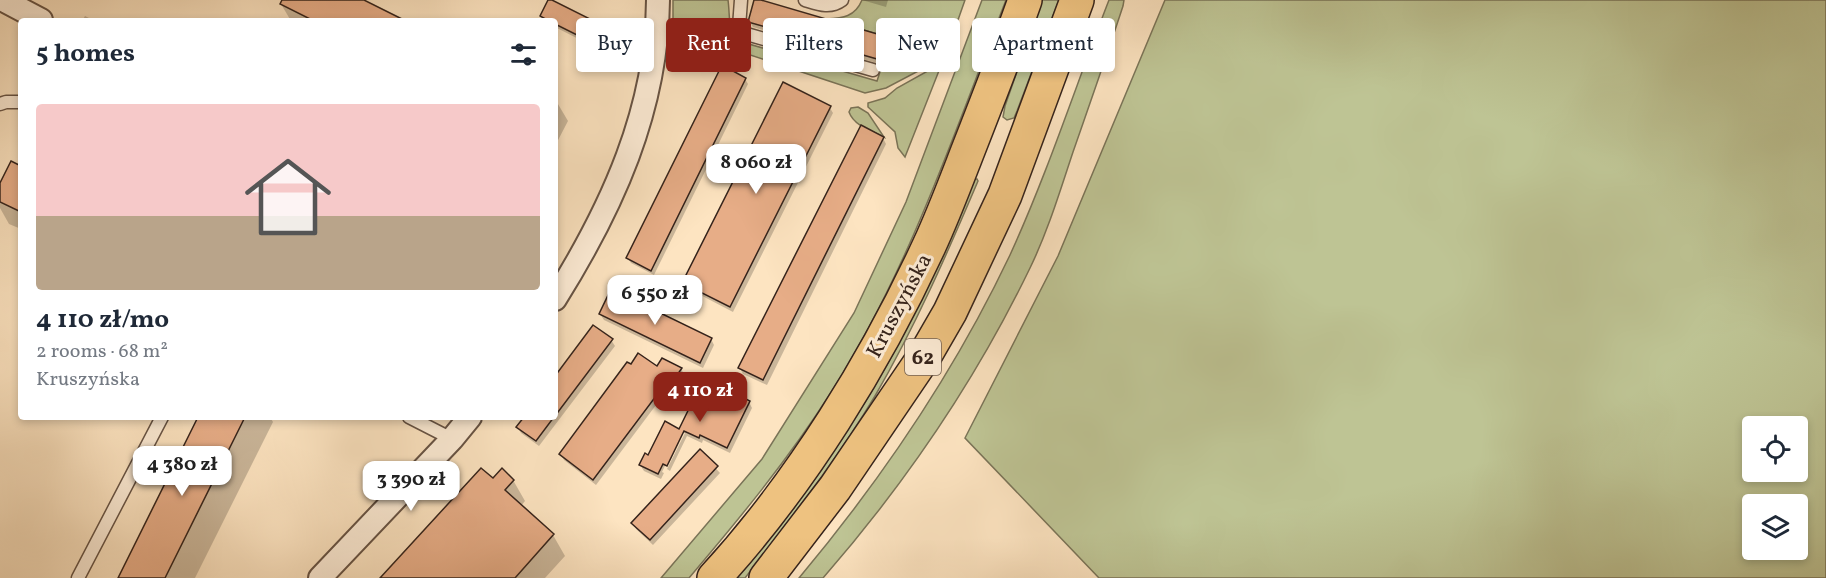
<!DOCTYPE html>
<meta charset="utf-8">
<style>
body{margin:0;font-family:Vollkorn,serif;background:#f6f6f7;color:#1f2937;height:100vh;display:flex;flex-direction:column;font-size:22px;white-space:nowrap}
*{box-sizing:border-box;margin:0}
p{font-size:20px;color:#747a83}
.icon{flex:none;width:33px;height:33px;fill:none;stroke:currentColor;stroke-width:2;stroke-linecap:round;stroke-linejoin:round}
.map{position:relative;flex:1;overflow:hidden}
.side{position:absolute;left:18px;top:18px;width:540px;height:402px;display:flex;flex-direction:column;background:#fff;border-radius:6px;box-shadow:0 3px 9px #0003}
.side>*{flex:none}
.banner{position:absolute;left:576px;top:18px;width:570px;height:54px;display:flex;gap:12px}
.buttons{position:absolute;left:1742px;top:416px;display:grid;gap:12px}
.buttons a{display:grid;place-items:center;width:66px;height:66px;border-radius:6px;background:#fff;box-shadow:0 3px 9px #0003;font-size:30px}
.price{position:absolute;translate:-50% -51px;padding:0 14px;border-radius:12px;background:#fff;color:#222;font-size:20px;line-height:39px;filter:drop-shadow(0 2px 3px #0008)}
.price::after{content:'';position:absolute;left:50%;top:36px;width:18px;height:14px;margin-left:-9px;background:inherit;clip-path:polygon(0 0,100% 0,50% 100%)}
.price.selected{background:#8f2418;color:#fff}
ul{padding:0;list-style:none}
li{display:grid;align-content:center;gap:12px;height:318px;padding:0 18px}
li+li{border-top:2px solid #e0e1e3}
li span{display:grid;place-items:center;height:186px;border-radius:6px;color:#555}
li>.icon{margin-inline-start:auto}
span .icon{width:108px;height:108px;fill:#fffc;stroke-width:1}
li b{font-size:26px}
h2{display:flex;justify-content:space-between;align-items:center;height:72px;padding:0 18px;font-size:26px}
.pill{padding:0 21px;border-radius:6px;background:#fff;box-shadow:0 3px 9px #0003;font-size:21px;line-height:54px}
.pill.selected{background:#8f2418;color:#fff}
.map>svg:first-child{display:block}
.green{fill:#bec494;stroke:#7a7458;stroke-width:1.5;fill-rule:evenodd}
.shadow{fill:#0003}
.building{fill:#e7ad87;stroke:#35231b;stroke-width:1.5}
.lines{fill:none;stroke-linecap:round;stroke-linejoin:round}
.service-casing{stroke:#675344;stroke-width:15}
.minor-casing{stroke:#675344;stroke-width:26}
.primary-casing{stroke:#35231b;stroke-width:36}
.service{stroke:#feedd7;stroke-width:12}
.minor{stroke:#feedd7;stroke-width:22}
.primary{stroke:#eec280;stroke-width:33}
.labels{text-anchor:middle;stroke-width:6;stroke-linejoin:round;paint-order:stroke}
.shield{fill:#feedd7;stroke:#716053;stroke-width:1.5}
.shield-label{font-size:21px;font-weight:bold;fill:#35231b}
.street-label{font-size:22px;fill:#35231b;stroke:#feedd7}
</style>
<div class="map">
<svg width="1826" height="578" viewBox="0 0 1826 578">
<rect width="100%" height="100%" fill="#fde4c1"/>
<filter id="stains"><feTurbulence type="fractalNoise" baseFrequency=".00333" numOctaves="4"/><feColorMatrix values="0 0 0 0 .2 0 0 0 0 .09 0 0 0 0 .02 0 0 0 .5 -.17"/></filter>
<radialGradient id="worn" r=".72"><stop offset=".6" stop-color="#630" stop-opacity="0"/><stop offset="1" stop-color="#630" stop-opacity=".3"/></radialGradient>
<path class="green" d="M673 0H728C730 14 728 28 735 40L877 81 891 38 826 19C843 18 855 17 862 0H965L945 57 886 88 865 93 726 47 673 24Z
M982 0H1006C954 134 908 272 830 394 788 460 739 519 689 578H661L762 459 854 313 906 202Z
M1042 0H1059L1017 111 1014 118 1007 120 1003 117 1005 106Z
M1109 0H1124L1123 6C1107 55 1090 103 1073 152 1060 191 1048 231 1030 268 976 380 905 484 823 578H799C881 480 955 371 1010 255 1048 172 1076 85 1109 0Z
M1165 0H1826V578H1099L965 438 1058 256ZM1752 426H1797V471H1752ZM1752 504H1797V549H1752Z
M942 63 905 157 898 148 895 132 868 107V103L885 98 897 88Z
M858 107 868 113 884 137C872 131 854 126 849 112L851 108Z
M974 179H977L978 181C947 254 915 327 875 396 837 460 790 519 745 578H734C769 532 806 487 840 440 896 360 937 269 974 179Z"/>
<path class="shadow" d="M283 0H361L403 21H291L281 4Z
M862 0H888L886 7Z
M85 16 95 21H82Z
M541 16 609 30 612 35 604 52 555 27V21H544Z
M750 22 890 39 893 45 887 66 753 27Z
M745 79 748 84 654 275 631 263 628 258Z
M555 99 568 121 555 146Z
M830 108 833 113 733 312 687 288 684 283Z
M883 138 886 144 767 385 743 374 740 368Z
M21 168V229L9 224 0 208V186Z
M600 314 711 339 714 345 703 368 604 320Z
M611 340 615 346 539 446 521 433 518 427 526 417H555V379Z
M681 369 684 374 670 396 665 393 596 485 564 460 561 454Z
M749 402 752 408 730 453 703 440 702 443 687 436 670 471 667 469 685 433H681L662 472 664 473 661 479 644 471 640 465 680 431Z
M200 417H270L273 422 195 578H119Z
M700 451 720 473 653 545 636 529 633 523Z
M493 480H513L525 501 521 506 553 535 565 556 545 578H382Z"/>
<path class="building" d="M282 0H364L406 21H314L280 4Z
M548 0H552L610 29 601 47 555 24V21H549L540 16Z
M754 0H761L891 38 884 61 748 22Z
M722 65 746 78 651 271 626 258Z
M783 82 831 106 730 307 682 283Z
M861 125 884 137 763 380 738 368Z
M11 161 21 166V212L0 202V183Z
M611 289 712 338 700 363 599 314Z
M593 325 613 339 555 416V376Z
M638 353 657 366 662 358 682 368 666 391 662 388 593 480 559 454 627 362 631 364Z
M704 378 750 401 727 448 700 435 699 438 684 431 667 466 663 464 658 474 639 465 645 453 648 455 665 421 679 429Z
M198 417H245L165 578H118Z
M524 417H554L536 441 516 427Z
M700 449 718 466 650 540 631 523Z
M481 468 493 478 502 468 514 480 505 490 554 534 515 578H380Z"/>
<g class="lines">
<g class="service-casing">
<path id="service" d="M741 0 739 27 743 33 873 70
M805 0C818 4 830 9 842 0
M0 104 6 102H21
M409 417 452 439
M78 578 162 417"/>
</g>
<g class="minor-casing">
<path id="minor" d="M3 0 41 20
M555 299C612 208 657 110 658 0
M320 578 452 439 470 417"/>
</g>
<g class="primary-casing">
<path id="primary" d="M714 578C801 483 875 363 929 246 943 216 955 184 967 153 987 102 1007 51 1025 0
M766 578 835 488 924 357 950 312 1005 195 1077 0"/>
</g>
<use href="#service" class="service"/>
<use href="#minor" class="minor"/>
<use href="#primary" class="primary"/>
</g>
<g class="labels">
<rect class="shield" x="905" y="339" width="36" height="36" rx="4.5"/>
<g class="shield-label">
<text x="923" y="364">62</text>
</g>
<g class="street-label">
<text transform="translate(898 305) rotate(-62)" y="8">Kruszyńska</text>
</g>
</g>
<rect width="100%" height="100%" filter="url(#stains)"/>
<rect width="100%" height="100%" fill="url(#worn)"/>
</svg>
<div class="buttons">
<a><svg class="icon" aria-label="locate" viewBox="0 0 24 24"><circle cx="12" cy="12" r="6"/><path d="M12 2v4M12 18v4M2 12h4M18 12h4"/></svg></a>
<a><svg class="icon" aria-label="layers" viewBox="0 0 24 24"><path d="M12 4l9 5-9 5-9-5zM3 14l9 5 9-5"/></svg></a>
</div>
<b class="price" style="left:756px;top:195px">8 060 zł</b>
<b class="price" style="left:655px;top:326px">6 550 zł</b>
<b class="price selected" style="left:700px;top:423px">4 110 zł</b>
<b class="price" style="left:182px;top:497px">4 380 zł</b>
<b class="price" style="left:411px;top:512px">3 390 zł</b>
<div class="banner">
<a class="pill">Buy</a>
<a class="pill selected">Rent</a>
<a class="pill">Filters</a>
<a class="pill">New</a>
<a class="pill">Apartment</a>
</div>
<section class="side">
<h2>5 homes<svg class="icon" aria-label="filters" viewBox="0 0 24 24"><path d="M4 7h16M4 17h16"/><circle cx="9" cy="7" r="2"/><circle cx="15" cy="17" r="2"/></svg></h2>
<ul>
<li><span style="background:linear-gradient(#f6c9c9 60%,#b9a48a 0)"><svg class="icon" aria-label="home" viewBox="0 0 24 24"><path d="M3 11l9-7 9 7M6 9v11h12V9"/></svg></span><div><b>4 110 zł/mo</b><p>2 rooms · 68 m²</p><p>Kruszyńska</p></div></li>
</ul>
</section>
</div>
